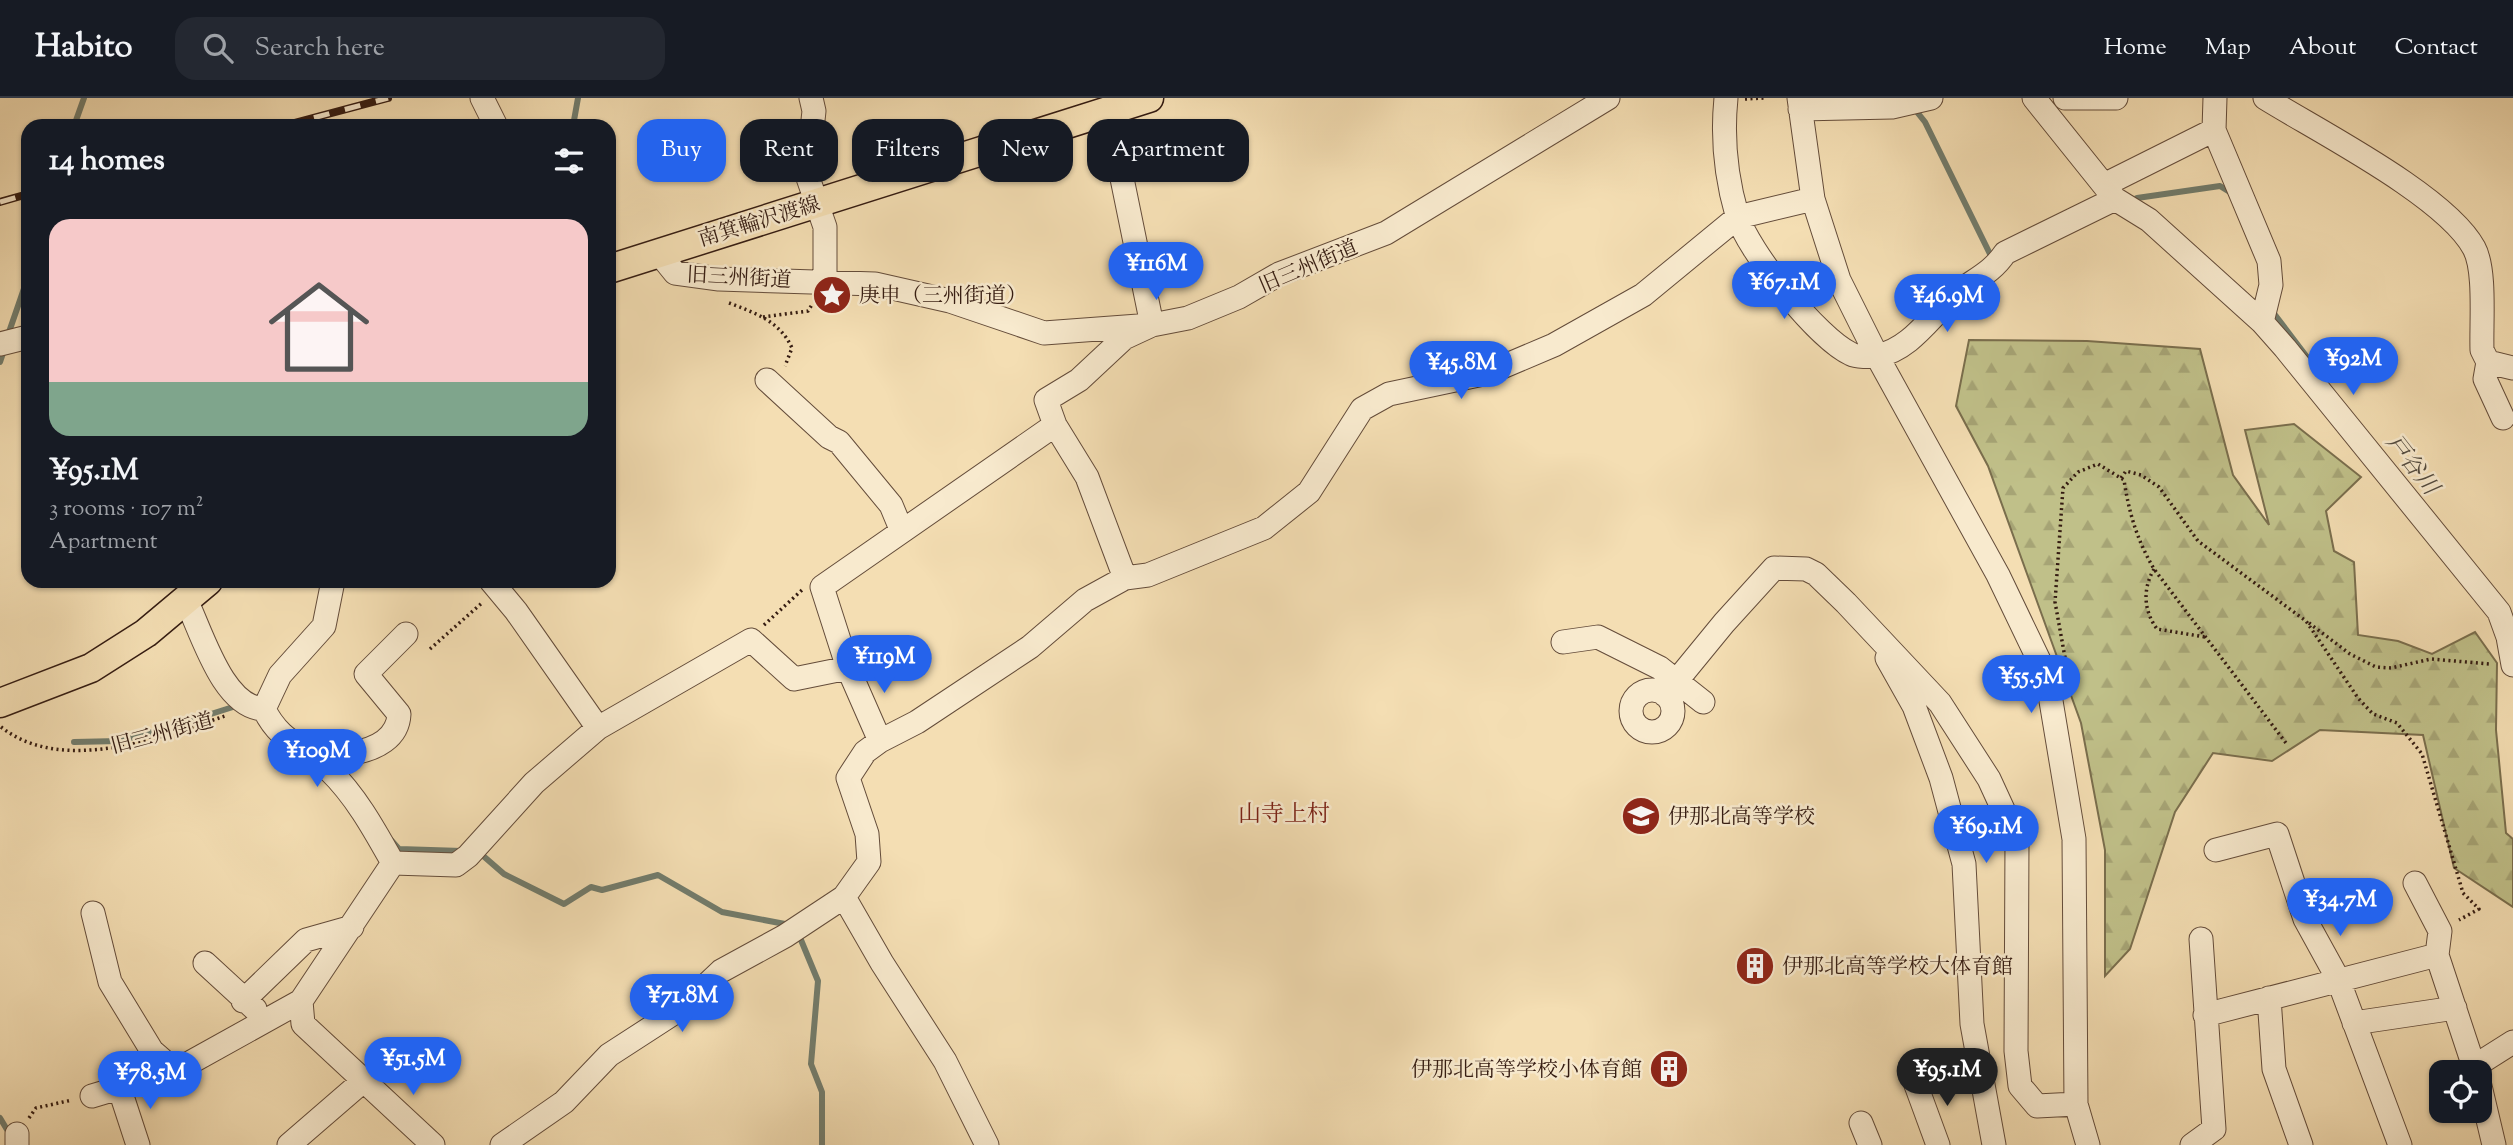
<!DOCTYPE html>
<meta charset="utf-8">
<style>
body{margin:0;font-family:"Sorts Mill Goudy","Noto Serif JP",serif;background:#242831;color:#f1f3f6;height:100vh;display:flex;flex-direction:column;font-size:26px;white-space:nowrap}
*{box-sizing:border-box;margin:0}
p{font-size:23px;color:#9ea1a6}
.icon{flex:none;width:38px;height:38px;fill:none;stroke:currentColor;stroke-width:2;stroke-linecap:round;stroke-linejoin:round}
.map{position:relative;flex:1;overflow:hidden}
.sheet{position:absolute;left:21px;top:21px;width:595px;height:469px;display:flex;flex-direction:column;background:#171b24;border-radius:21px;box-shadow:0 2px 5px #0004}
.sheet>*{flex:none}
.guide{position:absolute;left:637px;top:21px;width:665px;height:63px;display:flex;gap:14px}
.controls{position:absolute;left:2429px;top:962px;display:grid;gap:14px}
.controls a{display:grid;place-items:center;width:63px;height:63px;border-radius:14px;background:#171b24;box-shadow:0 2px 5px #0004;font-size:35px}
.price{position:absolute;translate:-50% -60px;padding:0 16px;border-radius:24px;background:#2563eb;color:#fff;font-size:23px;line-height:46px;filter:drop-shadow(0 2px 4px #0008)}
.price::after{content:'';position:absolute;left:50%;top:42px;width:21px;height:16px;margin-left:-10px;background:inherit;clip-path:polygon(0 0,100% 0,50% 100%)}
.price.active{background:#222;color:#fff}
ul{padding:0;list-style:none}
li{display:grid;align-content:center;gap:14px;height:371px;padding:0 28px}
li span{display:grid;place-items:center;height:217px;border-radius:21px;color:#555}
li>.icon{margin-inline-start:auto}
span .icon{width:126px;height:126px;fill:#fffc;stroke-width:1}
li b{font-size:30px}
h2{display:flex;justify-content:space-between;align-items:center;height:84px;padding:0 28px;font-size:30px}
.tag{padding:0 24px;border-radius:21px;background:#171b24;box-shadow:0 2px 5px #0004;font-size:24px;line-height:63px}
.tag.active{background:#2563eb;color:#fff}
header{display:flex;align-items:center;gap:42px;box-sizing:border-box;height:98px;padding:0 35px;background:#171b24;border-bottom:2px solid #363941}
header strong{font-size:33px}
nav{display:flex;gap:38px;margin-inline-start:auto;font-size:24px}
.search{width:490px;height:63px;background:#242831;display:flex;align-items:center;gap:18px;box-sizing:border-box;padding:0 24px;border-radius:21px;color:#9ea1a6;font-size:26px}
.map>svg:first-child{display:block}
.forest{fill:url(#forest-firs);stroke:#7a6e4d;stroke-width:2}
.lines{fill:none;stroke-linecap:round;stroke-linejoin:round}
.stream{stroke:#727c6c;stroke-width:6}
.minor-casing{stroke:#644c3a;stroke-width:25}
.major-casing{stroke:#341b11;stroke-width:31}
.path{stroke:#341b11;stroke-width:3.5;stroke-dasharray:2 3.5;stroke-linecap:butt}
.minor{stroke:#f8eace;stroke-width:23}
.major{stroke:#f4deb3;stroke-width:28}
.rail-casing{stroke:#341b11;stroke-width:8}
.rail{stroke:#f8eace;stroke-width:5;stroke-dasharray:16;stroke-linecap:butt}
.labels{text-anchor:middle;stroke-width:5;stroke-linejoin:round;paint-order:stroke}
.street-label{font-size:21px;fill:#341b11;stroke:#f8eace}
.poi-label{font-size:21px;fill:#341b11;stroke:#f8eace;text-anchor:start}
.water-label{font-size:23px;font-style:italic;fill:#534b3f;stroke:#f8eace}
.neighbourhood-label{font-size:23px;fill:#7a1f14;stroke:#f8eace}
</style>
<header>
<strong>Habito</strong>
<div class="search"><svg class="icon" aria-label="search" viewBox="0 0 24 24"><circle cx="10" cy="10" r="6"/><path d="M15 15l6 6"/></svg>Search here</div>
<nav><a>Home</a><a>Map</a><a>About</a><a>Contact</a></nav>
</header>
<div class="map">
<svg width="2513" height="1047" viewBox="0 0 2513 1047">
<defs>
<pattern id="forest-firs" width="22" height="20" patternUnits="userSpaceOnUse" patternTransform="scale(1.75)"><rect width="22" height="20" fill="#c0c089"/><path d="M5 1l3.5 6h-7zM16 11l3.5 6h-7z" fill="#a6a475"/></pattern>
</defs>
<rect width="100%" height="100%" fill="#f4deb3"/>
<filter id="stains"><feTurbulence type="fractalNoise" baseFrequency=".00286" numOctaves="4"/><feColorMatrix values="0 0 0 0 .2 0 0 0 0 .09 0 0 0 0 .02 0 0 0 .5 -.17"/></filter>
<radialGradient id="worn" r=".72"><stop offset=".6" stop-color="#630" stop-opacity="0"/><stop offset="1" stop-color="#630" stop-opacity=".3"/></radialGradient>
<path class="forest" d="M1969 242 2087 243 2200 251 2233 377 2269 427 2245 332 2294 326 2361 379 2326 413 2334 453 2354 464 2358 537 2398 543 2432 556 2475 534 2497 565 2496 632 2506 735 2513 741V809L2454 770 2423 637 2320 632 2272 663 2213 655 2175 714 2130 851 2105 878V752L2081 625 1988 368 1956 308Z"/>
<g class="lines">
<path class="stream" d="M1917 14 1925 24 1991 158 1995 159
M74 28 84 0
M573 28 578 0
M2137 100 2220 88 2233 96
M2272 213 2310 263
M9 234 28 179
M0 264 4 252
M192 622 233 609
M74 644 119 643 167 630
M292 665 304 669
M391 742 399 751 462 753
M481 756 504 776 564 806 591 789 602 792 658 777 722 814 785 826
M801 842 818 883 811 966 822 994V1047
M0 1020 9 1035"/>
<g class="minor-casing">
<path id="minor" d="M482 0 496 28
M811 0 814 13 807 77 825 129V183
M1726 0C1722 39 1726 79 1737 117 1748 153 1817 240 1851 256 1857 259 1870 259 1877 258 1912 251 1931 217 1956 196 1973 182 1992 175 2005 155L2115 101
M1799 0 1813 101 1839 182 1877 258 1998 477 2047 579 2074 741 2076 1006 2088 1047
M2034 0 2115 101 2149 122 2262 224 2285 250 2499 514 2508 539 2513 567
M2065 0H2116
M2265 0C2318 33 2446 98 2474 150 2486 172 2481 225 2482 252L2488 264 2513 270
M1800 11 1892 9 1931 0
M2214 32 2269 163 2271 187 2262 224
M2104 87 2214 32 2215 0
M658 154 675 175 719 181 875 186 950 203 1044 235 1152 227 1188 220 1239 199 1279 176 1386 135 1608 0
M0 246 28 239
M2488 264 2485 281 2503 320
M767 282 829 339 839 344 891 407 901 431
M1055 327 1046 302 1079 282 1124 240 1152 227 1108 12
M333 483 324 528 280 577 264 611C280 645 305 648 329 672 356 698 375 733 393 765
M491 483 516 513 598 630
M186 502C202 535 223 610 264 611
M1563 544 1598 539 1660 570 1703 604
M1887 560 1914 608 1941 680 1964 766 1972 926 1994 1047
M1631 613a21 21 0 1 1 42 0a21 21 0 1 1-42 0Z
M1665 597 1724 525 1774 470 1806 471 1816 476 1846 505 1940 605 1989 681 2017 742 2016 953 2020 988 2037 1008 2076 1006
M880 643 848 570 822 489 1055 327 1087 379 1125 480
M309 654C325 650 338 657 353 655 376 651 398 640 399 616L366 576 406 536
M2216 752 2277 736 2305 821 2338 881 2400 1047
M393 765 456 767 468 758 534 685 598 630 751 542 794 581 848 570
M393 765 301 903 303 926 433 1047
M2415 785 2440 833 2437 857
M844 799 882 865 945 963 987 1047
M93 815 110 884 152 953 175 973
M205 865 255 911
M2269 900 2274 971 2301 1047
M243 903 306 842 352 829
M2205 917 2437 857 2476 975
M2354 925 2455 910
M2475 968 2513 944
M1916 987 1938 1047
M2480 988 2494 1047
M120 992 138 1047
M92 998 175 973 301 903
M1861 1025 1870 1047
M17 1047V1036
M289 1047 363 983
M502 1047 564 1004 609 957 683 909 721 873 785 838 844 799 869 764 867 736 848 680 865 654 880 643 917 624 1030 549 1085 502 1125 480 1148 477 1264 430 1309 394 1362 311 1389 296 1488 275 1554 247 1643 197 1738 119 1813 101
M2192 1047 2214 1031 2201 841"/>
</g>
<g class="major-casing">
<path id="major" d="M609 171 1149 0
M0 605 91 570 146 535 208 483"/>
</g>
<path class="path" d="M1745 1 1765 0
M729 205C755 215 780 223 792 250L785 268
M763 219 808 213 813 205
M2121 380 2126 373 2141 377 2159 389 2198 443 2306 523 2358 600 2373 616 2397 625 2422 656 2463 795 2479 811 2459 822
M2154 471C2142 492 2144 513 2157 531L2205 539
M2309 525 2350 556 2376 569 2391 570 2431 561 2490 566
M764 527 802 492
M430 551 483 504
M2066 565 2055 504 2063 390 2078 374 2098 366 2124 382C2129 415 2137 442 2154 471L2286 645
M1 629C62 677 159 640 225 618
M29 1020 36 1010 72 1002"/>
<use href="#minor" class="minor"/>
<use href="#major" class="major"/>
<g class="rail-casing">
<path id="rail" d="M283 28 388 0
M0 104 28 96"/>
</g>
<use href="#rail" class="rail"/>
</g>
<defs>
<g id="sight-disc" transform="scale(2.0125)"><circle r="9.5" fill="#8f2418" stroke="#f8eace"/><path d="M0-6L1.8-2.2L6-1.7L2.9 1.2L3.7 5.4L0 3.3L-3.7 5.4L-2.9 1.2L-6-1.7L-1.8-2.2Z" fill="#fff"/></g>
<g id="school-disc" transform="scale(2.0125)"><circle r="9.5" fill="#8f2418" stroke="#f8eace"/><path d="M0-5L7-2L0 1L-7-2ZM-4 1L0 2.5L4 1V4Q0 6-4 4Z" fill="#fff"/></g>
<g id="building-disc" transform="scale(2.0125)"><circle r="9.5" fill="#8f2418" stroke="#f8eace"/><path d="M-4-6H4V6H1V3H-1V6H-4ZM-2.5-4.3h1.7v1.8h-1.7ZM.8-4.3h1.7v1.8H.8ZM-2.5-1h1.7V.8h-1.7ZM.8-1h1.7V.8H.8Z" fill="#fff"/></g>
</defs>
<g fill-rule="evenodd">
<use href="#sight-disc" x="832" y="197"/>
<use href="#school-disc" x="1641" y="718"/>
<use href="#building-disc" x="1755" y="868"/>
<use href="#building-disc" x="1669" y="971"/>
</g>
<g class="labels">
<g class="street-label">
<text transform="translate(759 123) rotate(-17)" y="7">南箕輪沢渡線</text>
<text transform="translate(1308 168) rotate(-23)" y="7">旧三州街道</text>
<text transform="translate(739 179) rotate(3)" y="7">旧三州街道</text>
<text transform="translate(162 635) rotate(-15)" y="7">旧三州街道</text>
</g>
<g class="poi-label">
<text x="859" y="204">庚申（三州街道）</text>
<text x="1668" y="725">伊那北高等学校</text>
<text x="1782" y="875">伊那北高等学校大体育館</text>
<text x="1642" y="978" text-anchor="end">伊那北高等学校小体育館</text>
</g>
<g class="water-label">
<text transform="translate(2413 366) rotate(52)" y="8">戸谷川</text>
</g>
<g class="neighbourhood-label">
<text x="1284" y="723">山寺上村</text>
</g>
</g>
<rect width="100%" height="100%" filter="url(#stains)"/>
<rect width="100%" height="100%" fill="url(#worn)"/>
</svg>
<div class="controls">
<a><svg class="icon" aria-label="locate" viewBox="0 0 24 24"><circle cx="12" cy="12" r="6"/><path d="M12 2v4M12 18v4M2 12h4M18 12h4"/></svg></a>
</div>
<b class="price" style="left:1156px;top:204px">¥116M</b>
<b class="price" style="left:1784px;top:223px">¥67.1M</b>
<b class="price" style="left:1947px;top:236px">¥46.9M</b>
<b class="price" style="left:2353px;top:299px">¥92M</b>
<b class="price" style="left:1461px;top:303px">¥45.8M</b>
<b class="price" style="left:884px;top:597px">¥119M</b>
<b class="price" style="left:2031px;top:617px">¥55.5M</b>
<b class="price" style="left:317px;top:691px">¥109M</b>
<b class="price" style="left:1986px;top:767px">¥69.1M</b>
<b class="price" style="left:2340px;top:840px">¥34.7M</b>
<b class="price" style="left:682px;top:936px">¥71.8M</b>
<b class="price" style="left:413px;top:999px">¥51.5M</b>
<b class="price active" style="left:1947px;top:1010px">¥95.1M</b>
<b class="price" style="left:150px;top:1013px">¥78.5M</b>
<div class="guide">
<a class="tag active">Buy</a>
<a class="tag">Rent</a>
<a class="tag">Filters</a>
<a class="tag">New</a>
<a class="tag">Apartment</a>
</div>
<section class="sheet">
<h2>14 homes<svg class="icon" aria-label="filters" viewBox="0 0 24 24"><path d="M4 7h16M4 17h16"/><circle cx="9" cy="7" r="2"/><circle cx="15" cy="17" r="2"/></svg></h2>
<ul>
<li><span style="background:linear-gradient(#f6c9c9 75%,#7fa58c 0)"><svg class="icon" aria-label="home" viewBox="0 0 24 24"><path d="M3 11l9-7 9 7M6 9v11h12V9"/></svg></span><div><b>¥95.1M</b><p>3 rooms · 107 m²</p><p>Apartment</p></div></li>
</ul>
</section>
</div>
